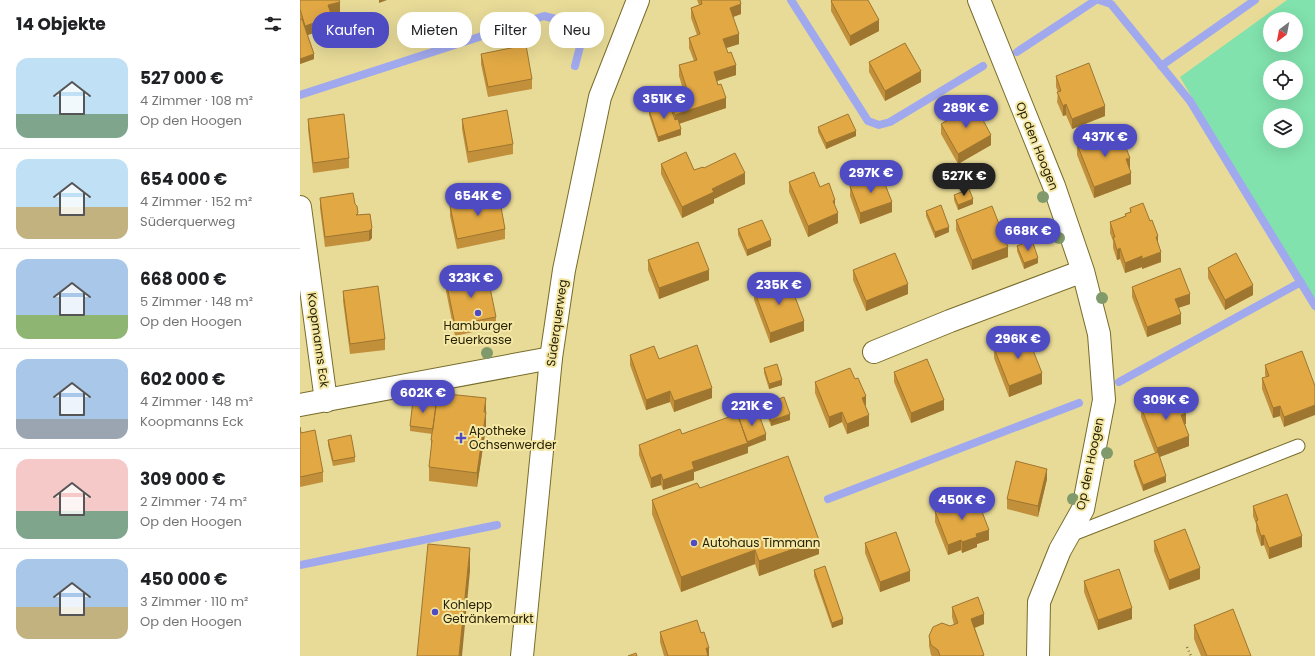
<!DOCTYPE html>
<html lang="de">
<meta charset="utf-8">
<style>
body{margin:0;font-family:Poppins,sans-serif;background:#f2f2f2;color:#202124;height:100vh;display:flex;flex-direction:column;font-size:15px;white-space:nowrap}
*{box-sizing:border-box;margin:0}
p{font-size:13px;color:#757577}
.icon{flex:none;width:22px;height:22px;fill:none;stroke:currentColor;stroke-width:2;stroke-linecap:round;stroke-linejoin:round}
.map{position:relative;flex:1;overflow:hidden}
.details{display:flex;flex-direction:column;background:#fff;width:300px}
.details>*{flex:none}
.guide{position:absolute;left:12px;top:12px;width:380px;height:36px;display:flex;gap:8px}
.needle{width:26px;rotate:212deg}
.buttons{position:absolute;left:963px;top:12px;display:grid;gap:8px}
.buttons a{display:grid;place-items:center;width:40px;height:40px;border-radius:50%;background:#fff;box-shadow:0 4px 16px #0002;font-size:20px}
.price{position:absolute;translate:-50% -34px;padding:0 9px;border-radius:14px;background:#4f4cc3;color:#fff;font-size:13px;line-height:26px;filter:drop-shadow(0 1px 2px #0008)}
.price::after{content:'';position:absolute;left:50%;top:24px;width:12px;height:9px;margin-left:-6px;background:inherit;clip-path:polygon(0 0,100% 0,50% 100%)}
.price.current{background:#222;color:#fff}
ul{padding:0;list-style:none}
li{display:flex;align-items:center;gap:12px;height:100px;padding:0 16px}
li+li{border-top:1px solid #e0e0e0}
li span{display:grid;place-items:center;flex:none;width:112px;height:80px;border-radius:12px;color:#555}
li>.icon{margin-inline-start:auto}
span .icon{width:48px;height:48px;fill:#fffc;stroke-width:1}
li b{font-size:17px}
h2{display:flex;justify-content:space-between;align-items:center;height:48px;padding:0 16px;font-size:17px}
.chip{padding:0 14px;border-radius:16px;background:#fff;box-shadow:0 4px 16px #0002;font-size:14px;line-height:36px}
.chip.current{background:#4f4cc3;color:#fff}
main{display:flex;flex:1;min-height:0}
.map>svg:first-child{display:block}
.green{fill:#81e2ad;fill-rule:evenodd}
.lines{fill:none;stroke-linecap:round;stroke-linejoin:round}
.stream{stroke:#a1a9ee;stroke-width:8}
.lane-casing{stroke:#786c2b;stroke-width:15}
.street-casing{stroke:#786c2b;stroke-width:24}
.secondary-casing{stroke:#786c2b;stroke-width:24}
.path{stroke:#81794a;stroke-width:2.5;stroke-dasharray:1 3;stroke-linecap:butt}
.lane{stroke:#fff;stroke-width:13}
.street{stroke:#fff;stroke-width:22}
.secondary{stroke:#fff;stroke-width:22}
.tree{fill:#809a6b}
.wall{fill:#c2903a}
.shaded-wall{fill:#9e7630}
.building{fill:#e1a844;stroke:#9e7630}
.poi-dot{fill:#4f4cc3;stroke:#f5e8a5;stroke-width:1.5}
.labels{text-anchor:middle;stroke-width:4;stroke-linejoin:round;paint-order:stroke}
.street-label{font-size:12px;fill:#272206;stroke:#f5e8a5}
.poi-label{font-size:12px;fill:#272206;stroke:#f5e8a5;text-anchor:start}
</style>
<main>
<section class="details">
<h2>14 Objekte<svg class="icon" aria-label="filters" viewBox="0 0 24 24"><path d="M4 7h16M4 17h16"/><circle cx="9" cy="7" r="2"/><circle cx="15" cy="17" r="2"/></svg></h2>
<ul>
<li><span style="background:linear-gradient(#bfe0f5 70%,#7fa58c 0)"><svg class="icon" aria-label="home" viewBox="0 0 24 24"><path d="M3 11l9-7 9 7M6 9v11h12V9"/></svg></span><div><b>527 000 €</b><p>4 Zimmer · 108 m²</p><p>Op den Hoogen</p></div></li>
<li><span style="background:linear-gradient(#bfe0f5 60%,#c2b280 0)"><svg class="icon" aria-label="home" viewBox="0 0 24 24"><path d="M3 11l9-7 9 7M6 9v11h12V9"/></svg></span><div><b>654 000 €</b><p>4 Zimmer · 152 m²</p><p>Süderquerweg</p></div></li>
<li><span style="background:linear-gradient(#a9c7e8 70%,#8fb573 0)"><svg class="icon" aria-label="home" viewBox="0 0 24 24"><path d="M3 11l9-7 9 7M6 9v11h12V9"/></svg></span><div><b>668 000 €</b><p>5 Zimmer · 148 m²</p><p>Op den Hoogen</p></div></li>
<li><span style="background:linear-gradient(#a9c7e8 75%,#9aa5b1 0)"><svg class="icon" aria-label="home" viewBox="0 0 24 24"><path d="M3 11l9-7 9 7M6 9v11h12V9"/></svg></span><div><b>602 000 €</b><p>4 Zimmer · 148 m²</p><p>Koopmanns Eck</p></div></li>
<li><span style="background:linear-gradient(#f6c9c9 65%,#7fa58c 0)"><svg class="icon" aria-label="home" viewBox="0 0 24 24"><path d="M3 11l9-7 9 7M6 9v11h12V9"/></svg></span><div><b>309 000 €</b><p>2 Zimmer · 74 m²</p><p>Op den Hoogen</p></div></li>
<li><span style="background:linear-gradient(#a9c7e8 60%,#c2b280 0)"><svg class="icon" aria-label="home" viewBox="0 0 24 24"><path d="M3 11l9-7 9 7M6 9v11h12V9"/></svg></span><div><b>450 000 €</b><p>3 Zimmer · 110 m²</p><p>Op den Hoogen</p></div></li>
</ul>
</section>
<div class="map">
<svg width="1015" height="656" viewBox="0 0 1015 656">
<rect width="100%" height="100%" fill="#e8db98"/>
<path class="green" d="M987 0H1015V306L880 77ZM970 19H996V45H970ZM970 67H996V93H970ZM970 115H996V141H970Z"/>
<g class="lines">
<path class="stream" d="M491 0 568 121 579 125 590 122 683 66
M799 0 811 4 890 101 1015 306
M717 52 796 0
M861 66 955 0
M0 95 244 16 264 21 283 35 275 66
M819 382 1001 282
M528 499 779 403
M0 565 197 525"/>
<g class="lane-casing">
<path id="lane" d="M768 536 998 446"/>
</g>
<g class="street-casing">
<path id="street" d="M679 0 754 186 783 271 799 334 804 400 783 509 760 550 739 602 738 656
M0 207 26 401
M574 352 650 321 783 271
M0 405 251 358"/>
</g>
<g class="secondary-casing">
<path id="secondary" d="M222 656 251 358 264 270 300 97 338 0"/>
</g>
<path class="path" d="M887 647 891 656"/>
<use href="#lane" class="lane"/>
<use href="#street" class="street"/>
<use href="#secondary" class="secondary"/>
</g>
<g class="tree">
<circle cx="743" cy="197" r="6"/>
<circle cx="759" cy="238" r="6"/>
<circle cx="802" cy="298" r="6"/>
<circle cx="187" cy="353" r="6"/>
<circle cx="807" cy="453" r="6"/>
<circle cx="773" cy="499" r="6"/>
</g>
<path class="wall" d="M0 0 40 12 31 15 32 27 7 35 14 59 0 64Z
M397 0H440L441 14 433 17 439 44 426 48 436 75 417 81 426 108 379 124 381 135 358 142 349 115V110L369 103V98L384 93 379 76V65L394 61 389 48V38L397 35 391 18V8L399 5Z
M531 1 579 31 550 46 531 11Z
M181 54 232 79V89L188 97 181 64Z
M569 62 621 82 585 101 569 72Z
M756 76 805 116 772 129 766 115 763 116 757 102 758 92 756 87Z
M8 119 49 158V168L13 173 8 129Z
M162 119 213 144V154L168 163 162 129Z
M641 124 691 145 658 164 641 134Z
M518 127 556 136 526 149 518 132Z
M777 144 830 168 831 184 794 198 777 155Z
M361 164 394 170 404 168 445 184 414 199V203L382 218 361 174Z
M489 182 520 187 535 208 538 223 508 237 489 192Z
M550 186 592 212 560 224 550 196Z
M654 195 673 204 658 210 654 200Z
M20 198 55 204 58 215 70 214 72 238 69 241 25 247 20 208Z
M150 206 205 229V239L157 249 150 216Z
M830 208 858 243 861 262 842 269V267L825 273 820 259 817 260 813 248V241L810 233V222L825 216V214L830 212Z
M626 211 649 232 635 238 626 216Z
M656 220 708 257 672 270 656 230Z
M438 229 471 246 447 256 438 235Z
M717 246 738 263 724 269 717 251Z
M348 260 409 280 359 299 348 270Z
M908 268 953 295 925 310 908 278Z
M553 270 608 294 566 311 553 280Z
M146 281 196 317V327L155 336 146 291Z
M832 287 890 304 878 308 881 324 847 337 832 297Z
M454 290 504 331 470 343 454 300Z
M43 291 85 339V350L50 354 43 301Z
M694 348 742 384 709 397 694 358Z
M330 355 359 359 412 398 374 412 370 402 346 410 330 365Z
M965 365 1015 386 984 427 980 416 973 418 962 389V378L966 377 965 375Z
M464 368 482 385 469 389 464 373Z
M594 372 644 410 611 423 594 382Z
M515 382 566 407 569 426 547 434 542 422 529 428 515 393Z
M136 403 186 413V427L177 487 129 481V467L131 449V440L132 434 110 431V426Z
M465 404 490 420 471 426 465 410Z
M841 407 886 424H885L889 446 859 457 866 482 843 491 834 466V461L855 453 841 417Z
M439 418 466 440 448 447V453L394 472V480L363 490 361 485 351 488 339 455V445L382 434Z
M0 427 1 433 23 472V482L0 487Z
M28 440 55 457V462L33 466 28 445Z
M747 479 738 517 707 509V499Z
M400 488 519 554 459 576 455 564 381 592 352 514V500Z
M953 506 1002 547 969 559 964 545 961 546 956 531V524L953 516Z
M635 511 689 540 677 544V547L662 553 661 550 648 555 635 522Z
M854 541 900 579 869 590 854 551Z
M565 543 610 581 580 592 565 553Z
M514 570 543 624 532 628 514 576Z
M784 581 832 619 798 630 784 592Z
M652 607 684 624 675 628 684 656H632L631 655 629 646V636L654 625 652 617Z
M894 625 951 656H901L894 639Z
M360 632 409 656H364L360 642Z"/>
<path class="shaded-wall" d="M79 0H87L79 3Z
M40 2V12L28 16V5Z
M441 4V14L430 18V8Z
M32 17V27L5 36V26Z
M579 20V31L550 46V36Z
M439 34V44L423 49V39Z
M14 54V59L0 64V59Z
M436 65V75L414 82V72Z
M621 71V82L585 101V91Z
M426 98V108L375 125V115Z
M766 104V115L763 116V106Z
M805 106V116L772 129V119Z
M381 129V135L358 142V137Z
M556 131V136L526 149V143Z
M691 135V145L658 164V154Z
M830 158V168L826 169V159Z
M445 173V184L414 199V203L382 218V207L412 189Z
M831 173V184L794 198V187Z
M673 199V204L658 210V205Z
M535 200V210L533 201Z
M592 202V212L560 224V213Z
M538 213V223L508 237V226Z
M649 227V232L635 238V232Z
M72 228V238L69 241V231Z
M858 236V246L856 237Z
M471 240V246L447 256V250Z
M708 247V257L672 270V260Z
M820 248V259L817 260V250Z
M861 252V262L842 269V259Z
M842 256V267L825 273V263Z
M738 258V263L724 269V263Z
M409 270V280L359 299V288Z
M608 284V294L566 311V301Z
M953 285V295L925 310V300Z
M890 294V304L875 309V299Z
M881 314V324L847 337V327Z
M504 321V331L470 343V333Z
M742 373V384L709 397V386Z
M482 380V385L469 389V384Z
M412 388V398L374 412V401Z
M370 391V402L346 410V400Z
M566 396V407L562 398Z
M186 398V427L177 487V473Z
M644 400V410L611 423V413Z
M1015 405V415L984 427V417Z
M980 406V416L973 418V408Z
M542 412V422L529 428V417Z
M886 413V424L881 425V415Z
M490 414V420L471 426V421Z
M569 415V426L547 434V424Z
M466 434V440L448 447V453L394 472V480L363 490V480L392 462Z
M889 436V446L857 458V448Z
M747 469V479L738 517V506Z
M361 474V485L351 488V478Z
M866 476V482L843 491V485Z
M689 530V540L677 544V547L662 553V542L676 534Z
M964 535V545L961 546V536Z
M1002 536V547L969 559V548Z
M519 540V554L459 576V561Z
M661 540V550L648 555V545Z
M170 548V571L162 656H159Z
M455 550V564L381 592V577Z
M900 568V579L869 590V580Z
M610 571V581L580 592V582Z
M832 608V619L798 630V620Z
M684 614V624L671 629V619Z
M543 619V624L532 628V623Z
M406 648H409V656H406Z"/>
<path class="building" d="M0 0H39L40 2 28 5 32 17 5 26 0 9Z
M401 0H440L441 4 430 8 439 34 423 39 428 53 431 52 436 65 414 72 418 85 421 84 426 98 375 115 369 98 388 92 379 65 397 60 389 38 400 34 391 8 402 4Z
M532 0H568L579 20 550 36 531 1Z
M2 19 14 54 0 59V20Z
M605 43 621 71 585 91 569 62Z
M226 45 232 79 188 87 181 54Z
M789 63 805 106 772 119 766 104 763 106 757 92 761 91 756 76Z
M369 103 375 120 378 119 381 129 358 137 349 110Z
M675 105 691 135 658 154 641 124Z
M207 110 213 144 168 152 162 119Z
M44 114 49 158 13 163 8 119Z
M548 114 556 131 526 143 518 127Z
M815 130 820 144 824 143 830 158 826 159 831 173 794 187 777 144Z
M386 152 394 170 403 167 404 168 435 153 445 173 412 189 414 192 382 207 361 164Z
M514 172 520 187 529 183 535 200 533 201 538 213 508 226 489 182Z
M581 174 592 202 560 213 550 186Z
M669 189 673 199 658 205 654 195Z
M53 193 55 204 57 206 58 213 56 215 70 214 72 228 69 231 25 237 20 198Z
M199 196 205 229 157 239 150 206Z
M843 203 850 221 852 220 858 236 856 237 861 252 842 259V256L825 263 820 248 817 250 813 237H815L810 222 826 216 825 214 831 212 830 208Z
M641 205 649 227 635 232 626 211Z
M692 206 708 247 672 260 656 220Z
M462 220 471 240 447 250 438 229Z
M732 240 738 258 724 263 717 246Z
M398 242 409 270 359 288 348 260Z
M595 253 608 284 566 301 553 270Z
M936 253 953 285 925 300 908 268Z
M880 268 890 294 875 299 881 314 847 327 832 287Z
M187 273 196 317 155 325 146 281Z
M488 278 504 321 470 333 454 290Z
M78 286 85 339 50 344 43 291Z
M727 335 742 373 709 386 694 348Z
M397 345 412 388 374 401 370 391 346 400 330 355 354 346 359 359Z
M1002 351 1015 386V405L984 417 980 406 973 408 962 378 969 376 965 365Z
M627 359 644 400 611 413 594 372Z
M477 364 482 380 469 384 464 368Z
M550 368 555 379 558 378 566 396 562 398 569 415 547 424 542 412 529 417 515 382Z
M138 393 186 398 184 412H186L177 473 129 467 132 440H131Z
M874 395 876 401 881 400 886 413 881 415 889 436 857 448 841 407Z
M484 397 490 414 471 421 465 404Z
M113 400 136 403 133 429 110 426Z
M458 412 466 434 447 442 439 418Z
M437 414 448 443 392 462 394 469 363 480 361 474 351 478 339 445 380 429 382 434Z
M0 427 1 433 15 430 23 472 0 477Z
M51 435 55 457 33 461 28 440Z
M858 452 866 476 843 485 834 461Z
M488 456 519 540 459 561 455 550 381 577 352 500 397 483 400 488Z
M716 461 747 469 738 506 707 499Z
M987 494 1002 536 969 548 964 535 961 536 956 521 958 520 953 506Z
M676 496 689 530 676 534 677 537 662 542 661 540 648 545 635 511Z
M885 529 900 568 869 580 854 541Z
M596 532 610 571 580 582 565 543Z
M128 544 170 548 159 656H117Z
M525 566 543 619 532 623 514 570Z
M819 569 832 608 798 620 784 581Z
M678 597 684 614 671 619 684 655 681 656H640L638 650 631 645 629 636 633 627 642 623 650 626 658 623 652 607Z
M933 609 951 656H907L894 625Z
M397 620 401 633 404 632 409 648H406L408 656H368L360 632Z
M336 653 337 656H328Z"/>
<g class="poi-dot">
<circle cx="178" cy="313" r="4"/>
<path d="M159 432h4v4h4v4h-4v4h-4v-4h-4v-4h4z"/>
<circle cx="394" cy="543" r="4"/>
<circle cx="135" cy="612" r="4"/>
</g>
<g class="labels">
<g class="street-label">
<text transform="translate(737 146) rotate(68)" y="4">Op den Hoogen</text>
<text transform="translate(257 323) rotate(-82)" y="4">Süderquerweg</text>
<text transform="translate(18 340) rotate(82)" y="4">Koopmanns Eck</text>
<text transform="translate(790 464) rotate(-78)" y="4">Op den Hoogen</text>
</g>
<g class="poi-label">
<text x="178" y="330" text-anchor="middle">Hamburger<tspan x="178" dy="14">Feuerkasse</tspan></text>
<text x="169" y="435">Apotheke<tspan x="169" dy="14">Ochsenwerder</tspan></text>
<text x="402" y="547">Autohaus Timmann</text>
<text x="143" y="609">Kohlepp<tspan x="143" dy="14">Getränkemarkt</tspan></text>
</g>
</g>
</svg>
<div class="buttons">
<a><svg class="needle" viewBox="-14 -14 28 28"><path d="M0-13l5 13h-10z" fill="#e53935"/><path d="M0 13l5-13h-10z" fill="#757577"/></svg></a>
<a><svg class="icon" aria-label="locate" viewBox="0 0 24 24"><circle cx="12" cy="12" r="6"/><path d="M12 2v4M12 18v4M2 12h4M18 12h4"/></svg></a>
<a><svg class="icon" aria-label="layers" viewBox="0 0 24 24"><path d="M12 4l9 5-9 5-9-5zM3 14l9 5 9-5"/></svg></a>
</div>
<b class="price" style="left:364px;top:120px">351K €</b>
<b class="price" style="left:666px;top:129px">289K €</b>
<b class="price" style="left:805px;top:158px">437K €</b>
<b class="price" style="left:571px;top:194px">297K €</b>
<b class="price current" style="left:664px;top:197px">527K €</b>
<b class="price" style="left:178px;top:217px">654K €</b>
<b class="price" style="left:728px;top:252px">668K €</b>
<b class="price" style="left:171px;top:299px">323K €</b>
<b class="price" style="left:479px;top:306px">235K €</b>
<b class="price" style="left:718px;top:360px">296K €</b>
<b class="price" style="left:123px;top:414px">602K €</b>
<b class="price" style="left:866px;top:421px">309K €</b>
<b class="price" style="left:452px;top:427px">221K €</b>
<b class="price" style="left:662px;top:521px">450K €</b>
<div class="guide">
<a class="chip current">Kaufen</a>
<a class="chip">Mieten</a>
<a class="chip">Filter</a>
<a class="chip">Neu</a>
</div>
</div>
</main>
